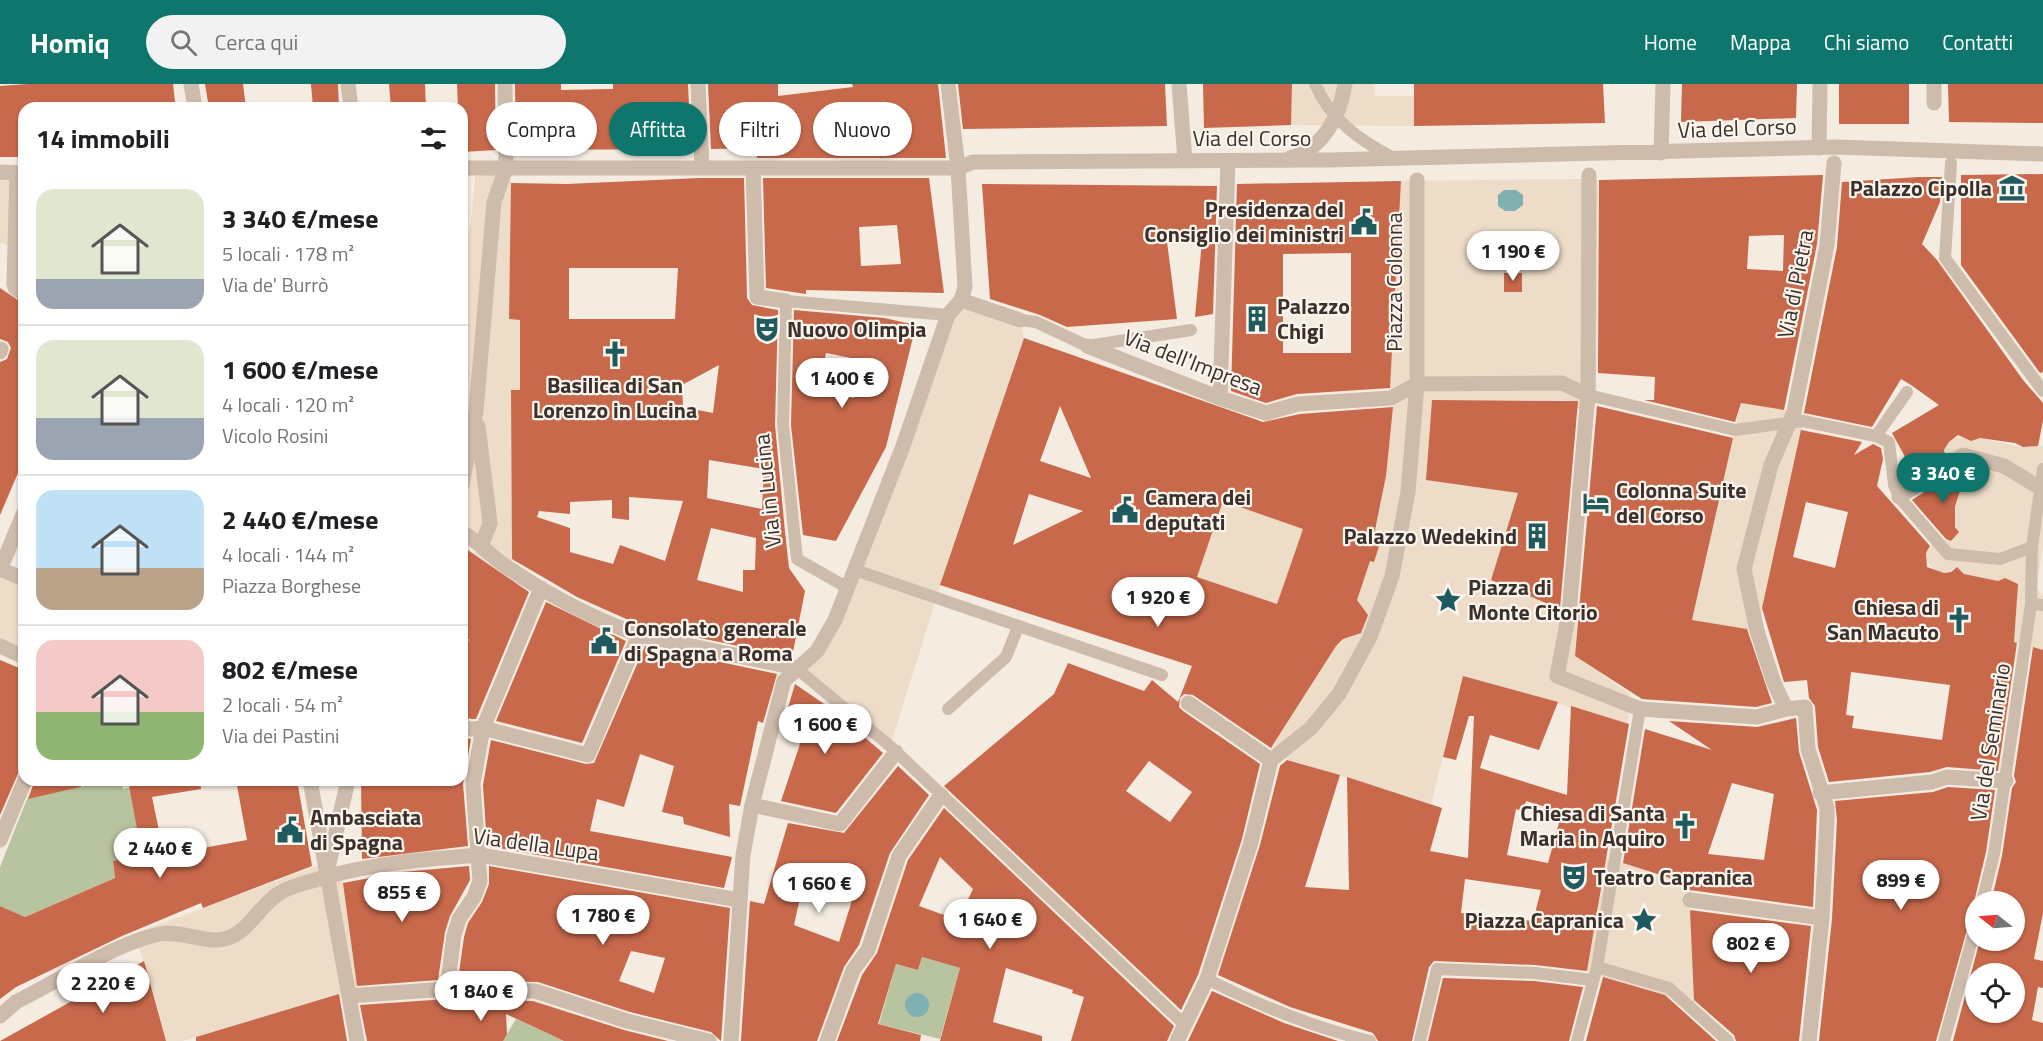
<!DOCTYPE html>
<html lang="it">
<meta charset="utf-8">
<style>
body{margin:0;font-family:"Titillium Web",sans-serif;background:#f2f2f2;color:#202124;height:100vh;display:flex;flex-direction:column;font-size:22px;white-space:nowrap}
*{box-sizing:border-box;margin:0}
p{font-size:20px;color:#757577}
.icon{flex:none;width:33px;height:33px;fill:none;stroke:currentColor;stroke-width:2;stroke-linecap:round;stroke-linejoin:round}
.map{position:relative;flex:1;overflow:hidden}
.sheet{position:absolute;left:18px;top:18px;width:450px;height:684px;display:flex;flex-direction:column;background:#fff;border-radius:18px;box-shadow:0 2px 4px #0004}
.sheet>*{flex:none}
.banner{position:absolute;left:486px;top:18px;width:570px;height:54px;display:flex;gap:12px}
.needle{width:39px;rotate:287deg}
.buttons{position:absolute;left:1965px;top:807px;display:grid;gap:12px}
.buttons a{display:grid;place-items:center;width:60px;height:60px;border-radius:50%;background:#fff;box-shadow:0 2px 4px #0004;font-size:30px}
.price{position:absolute;translate:-50% -51px;padding:0 14px;border-radius:21px;background:#fff;color:#222;font-size:20px;line-height:39px;filter:drop-shadow(0 2px 3px #0008)}
.price::after{content:'';position:absolute;left:50%;top:36px;width:18px;height:14px;margin-left:-9px;background:inherit;clip-path:polygon(0 0,100% 0,50% 100%)}
.price.active{background:#0f766e;color:#fff}
ul{padding:0;list-style:none}
li{display:flex;align-items:center;gap:18px;height:150px;padding:0 18px}
li+li{border-top:2px solid #e0e0e0}
li span{display:grid;place-items:center;flex:none;width:168px;height:120px;border-radius:18px;color:#555}
li>.icon{margin-inline-start:auto}
span .icon{width:72px;height:72px;fill:#fffc;stroke-width:1}
li b{font-size:26px}
h2{display:flex;justify-content:space-between;align-items:center;height:72px;padding:0 18px;font-size:26px}
.pill{padding:0 21px;border-radius:27px;background:#fff;box-shadow:0 2px 4px #0004;font-size:21px;line-height:54px}
.pill.active{background:#0f766e;color:#fff}
header{display:flex;align-items:center;gap:36px;box-sizing:border-box;height:84px;padding:0 30px;background:#0f766e;color:#fff}
header strong{font-size:28px}
nav{display:flex;gap:33px;margin-inline-start:auto;font-size:21px}
.search{width:420px;height:54px;background:#f2f2f2;display:flex;align-items:center;gap:15px;box-sizing:border-box;padding:0 21px;border-radius:33px;color:#757577;font-size:22px}
.map>svg:first-child{display:block}
.green{fill:#b8c4a0}
.plaza{fill:#ecdcc8}
.water{fill:#7fb0b2}
.building{fill:#c8694b;fill-rule:evenodd}
.lines{fill:none;stroke-linecap:round;stroke-linejoin:round}
.service{stroke:#cdbbac;stroke-width:12}
.pedestrian{stroke:#cdbbac;stroke-width:15}
.minor{stroke:#cdbbac;stroke-width:15}
.labels{text-anchor:middle;stroke-width:4.5;stroke-linejoin:round;paint-order:stroke}
.street-label{font-size:22px;fill:#3b302b;stroke:#fbf5ee}
.poi-label{font-size:22px;font-weight:bold;fill:#3b302b;stroke:#fbf5ee;text-anchor:start}
</style>
<header>
<strong>Homiq</strong>
<div class="search"><svg class="icon" aria-label="search" viewBox="0 0 24 24"><circle cx="10" cy="10" r="6"/><path d="M15 15l6 6"/></svg>Cerca qui</div>
<nav><a>Home</a><a>Mappa</a><a>Chi siamo</a><a>Contatti</a></nav>
</header>
<div class="map">
<svg width="2043" height="957" viewBox="0 0 2043 957">
<rect width="100%" height="100%" fill="#f4ebe1"/>
<path class="green" d="M112 696H122L123 705 130 704 142 772 113 777 115 794 25 833 0 822V783L27 715Z
M922 873 960 884 940 955 879 940 896 880 918 886Z
M516 935 564 957H477L476 950H507Z"/>
<path class="plaza" d="M1292 0H1374L1375 12H1414V42L1291 41Z
M476 84H506L511 99 509 235 520 236V306L511 307 512 479 501 487 475 470 478 463 462 454V183L471 137Z
M0 88 17 89 15 163 0 159Z
M1578 95 1598 96 1596 320 1574 326V316H1432L1426 396 1518 409 1491 496 1577 531 1575 572 1630 610 1628 640 1463 592 1431 720 1283 674 1273 663 1336 562 1342 559 1378 450 1375 446 1386 392 1393 323 1389 306 1401 97Z
M961 216 1020 236 1024 254 951 468 890 662 796 584 817 567Z
M1741 319 1806 330 1757 547 1692 536Z
M1958 353 1971 357 1980 354 2021 363 2043 362V461L2037 503 2043 512V566L2013 558 2016 530 2009 498 2005 494 1998 497 1964 490 1957 483 1944 489 1934 486 1927 477V469L1932 460 1940 455 1951 457 1958 448 1952 431 1955 430 1960 401 1966 396 1962 386 1955 385 1944 370 1948 359Z
M1223 417 1303 445 1277 520 1197 493Z
M0 485 24 495V573L0 562Z
M1607 774 1693 801 1690 820 1695 920 1587 888Z
M330 777 342 787 358 904 182 957H166L144 877 133 850Z"/>
<path class="water" d="M1504 106H1516L1523 111V121L1515 127H1505L1498 122V111Z
M905 921a12 12 0 1 1 24 0a12 12 0 1 1-24 0Z"/>
<path class="building" d="M27 0H173L175 18H147V24H24V73H0V2Z
M205 0H243L246 24H209Z
M311 0H338L339 24H313Z
M389 0H425L426 24H391Z
M457 0H495L496 66 462 68V24H458Z
M515 0H561V6L613 5V0H688L691 65 516 66Z
M708 0H778V12L853 3 852 0H938L946 74H757V64L711 65Z
M958 0H1165L1167 42 963 45Z
M1203 0H1292L1291 41 1204 44Z
M1414 0H1603L1605 39 1414 42Z
M1682 0H1797L1796 34 1681 38Z
M1839 0H1909V40H1839Z
M1948 0H2043V39L1949 38Z
M2043 90V288L2040 289 1961 181V91Z
M1823 91 1817 160 1784 326 1741 319 1735 338 1644 316H1654L1655 293 1598 289 1599 96ZM1784 151 1783 187 1747 185 1749 152Z
M1919 93H1942L1940 118 1922 160 1937 176 2023 296 2043 319V337L2038 362 2023 363 2015 359 1980 354 1971 357 1958 351 1949 358 1944 366 1945 371 1915 391 1892 349 1939 321 1911 301 1901 295 1872 343 1804 329 1837 163 1842 98Z
M700 94H744L747 214 752 221 778 226 775 341 785 448 789 484 805 507 792 573 642 542 577 513 512 475 511 306H520V236L509 235 511 99 567 100ZM569 184H678L675 235H569ZM719 281 713 329 683 323 682 301ZM709 376 764 385 762 425 707 414ZM629 413 683 417 665 477 620 461 613 480 570 468V444L537 433 539 427 570 430V418L612 416V434L629 436ZM711 444 756 454 755 486H743V508L697 496Z
M763 94H929L944 209 806 206V210L766 204ZM897 141 901 180 861 182 859 143Z
M1401 97 1390 304 1297 310 1266 319 1231 307 1237 100ZM1351 169V269H1283V170Z
M982 100 1217 102 1213 230 1195 233 1202 157 1167 158 1177 235 1067 243 1040 231 990 215Z
M1504 189H1522V208H1504Z
M0 204 24 220V375L0 431V278L7 275 11 264 8 258 0 255Z
M794 226 884 234 916 241 886 363 836 457 803 451 791 341ZM826 269 861 276 854 314 818 307Z
M1024 254 1263 338 1300 330 1393 323 1386 392 1375 446 1380 459 1374 478 1370 477 1357 516 1368 531 1361 549 1343 555 1336 562 1271 664 1193 611 1184 610 1180 614 1179 623 1183 627 1260 680 1242 755 1198 891 1181 926 944 702 1054 610 1068 579 1144 607 1152 596 1178 618 1192 582 940 501ZM1060 322 1091 394 1040 377ZM1029 410 1083 427 1013 461ZM1223 417 1303 445 1277 520 1197 493ZM1149 677 1192 708 1170 738 1126 707Z
M1432 316 1578 317 1560 525 1491 496 1518 409 1426 396Z
M1597 322 1733 354 1692 536 1747 545 1772 619 1756 623 1642 615 1575 572Z
M1801 346 1862 358 1854 371 1873 360 1881 364 1883 375 1877 402 1930 462 1926 469 1927 483 1944 489 1951 488 1957 483 1964 490 1998 497 2005 494 2018 500 2014 558 2017 559 1998 687 1947 683 1930 688 1829 698 1818 663 1815 622 1809 614 1807 596 1784 598 1762 524ZM1806 418 1848 428 1835 484 1793 473ZM1851 588 1950 601 1942 656 1852 644 1854 632 1846 631Z
M1959 385 1963 386 1966 396 1962 400 1955 423V443L1959 448 1951 457 1946 455 1912 416Z
M462 462 529 508 476 635H472L462 633V573L469 555 462 554Z
M546 518 626 557 582 659 496 637Z
M645 562 777 590 763 639 758 637 740 722 729 720 730 753 684 740 683 733 662 728 674 682 640 670 624 723 597 715 590 747 732 773 724 804 487 762 483 701 491 656 586 680 594 679Z
M2033 563 2043 566V829L2034 875 2043 877V904L2038 903 2032 936 2043 939V957H1953L1980 856H2014V818H1991L2002 772 2012 704 2016 698 2014 692ZM1976 890H2014V928H1976Z
M0 576 24 586V676L0 731Z
M1463 592 1558 618 1539 666 1490 651 1480 684 1567 711 1571 622 1629 640 1587 887 1535 881 1434 877 1429 883 1412 957H1378L1373 949 1290 923 1218 891 1260 761 1280 682 1287 676 1340 691 1305 803 1349 806 1347 693 1442 724 1430 767 1468 774 1474 632H1469L1456 676 1443 673ZM1526 717 1562 728 1548 779 1507 771 1516 725 1523 727ZM1465 795 1541 806 1533 837 1461 829Z
M795 600 830 624 883 669 836 729 781 717 803 651 782 644Z
M1796 634 1799 668 1817 726 1813 823 1690 806 1689 800 1623 779 1645 645 1712 666 1669 637 1757 643ZM1732 699 1774 710 1764 776 1708 770Z
M462 653 471 655 463 700 468 762 362 775 361 696H462Z
M898 682 929 711 890 769 859 861 844 883 817 957H741L750 817 764 820 788 739 844 749ZM804 796 854 810 839 858 794 841Z
M35 696H80L81 703 28 715Z
M128 696H200L201 705 152 713 164 771 247 756 236 696H297L312 782 203 824 201 819 122 852 16 903 0 915V822L25 833 115 794 113 777 142 772Z
M1948 703 1995 706 1986 768 1970 835 1936 957H1819L1832 835 1837 736 1835 717 1933 708Z
M944 724 1174 942 1167 957H1071L1084 913 1072 909 1073 906 1006 884 993 938 1042 952V957H940L960 884 922 873 918 886 896 880 878 940 921 951 920 957H837L862 891 877 869 908 776ZM940 773 973 805 958 836 919 822Z
M469 782 470 796 450 832 445 848 438 896 357 902 343 799 402 788Z
M489 782 730 824 721 957 711 948 630 928 538 898 458 896 464 853 468 839 482 818 489 800ZM631 867 665 874 654 909 619 897Z
M1690 826 1811 842 1799 957H1736L1734 951 1694 916Z
M144 877 166 957H0Z
M1603 893 1665 911 1716 957H1586Z
M1443 894 1534 897 1583 903 1569 957H1428Z
M1212 907 1284 939 1338 957H1188Z
M339 910 347 957H196V953Z
M447 915 533 917 624 946 668 957H564L506 930 507 950 503 957H367L360 921Z"/>
<g class="lines">
<path class="service" d="M1315 0C1330 35 1359 56 1392 73
M1951 79 1945 174 2043 307
M1020 236 1036 238 1087 262 1191 246
M1588 311 1735 346 1803 337 1876 352 1889 358 1894 401 1899 413 1948 470 2000 475 2032 463
M1876 352 1907 308
M855 486 1162 591
M848 504 797 475 783 341 786 217 948 231
M2031 520 2043 521
M796 584 890 662 1185 941
M948 625 1006 573 1018 543
M1982 818 1994 770 2025 561 2031 520 2032 463 2043 385
M1597 883 1669 904 1728 957
M1207 895C1260 922 1312 943 1370 957
M1420 957 1437 885 1535 889 1592 896
M1577 957 1597 883 1640 625
M1944 957 1976 841"/>
<path class="pedestrian" d="M348 0 351 24
M698 0 702 84
M1819 64 1820 0
M462 84H958
M753 84 757 213 786 217
M1087 262 1220 314 1266 329 1298 320 1391 314 1417 300 1562 299 1581 308
M0 268 1 265
M1220 314 1228 77
M478 342 490 439 482 460
M462 401 476 327 494 118 506 84 505 0
M1899 413 1963 371 2004 382 2040 404
M1188 619 1219 640
M1640 625 1757 633 1786 625
M1225 644 1271 676
M1820 709 1932 698 1947 693 2006 697
M752 721 840 740 896 668
M480 771 739 816
M1690 816 1822 834
M1207 895 1251 758 1271 676 1311 644 1339 610 1370 553 1392 492 1408 408 1417 300V96
M447 905 535 907 627 937 709 957
M827 957 853 886 868 866 899 772 941 711
M1809 957 1822 834 1827 736V724L1808 665 1805 623 1786 625 1774 599 1757 547 1744 485 1771 381 1794 328 1827 161 1834 79"/>
<path class="minor" d="M191 0 195 24
M1179 0 1185 77
M1934 0V19
M1661 69 1663 0
M1290 74C1323 65 1340 32 1345 0
M958 84 973 78 1328 76 1836 63 2043 70
M0 88 24 89
M17 89 14 199 15 204 24 210
M1589 91 1588 311 1569 529 1557 592 1640 625
M961 216 1020 236
M462 448C481 459 493 475 510 485 549 511 594 535 639 551L796 584
M0 485 24 495
M0 486 24 428
M0 562 24 573
M462 643 471 645 483 644 588 671 639 551
M310 696 357 957
M0 756 25 696
M327 788 348 696
M349 912 447 905 454 851 459 835 474 813 480 797 473 700 483 644 541 504
M0 932 16 918C56 898 118 858 160 850 183 846 206 861 228 854 251 846 261 818 283 807 295 801 309 798 322 794 374 779 426 775 480 771
M731 957 743 771 752 721 784 597 817 567 835 536 903 362 948 231 961 216 965 203 958 84 948 0
M1177 957 1207 895"/>
</g>
<defs>
<g id="museum-bare" transform="scale(2.07)"><path d="M0-6L6-3V-2H-6V-3ZM-5-1h2V3h-2ZM-1-1h2V3h-2ZM3-1h2V3H3ZM-6 4H6V6H-6Z" fill="#1f5a5e" stroke="#fbf5ee" stroke-width="2.5" paint-order="stroke"/></g>
<g id="civic-bare" transform="scale(2.07)"><path d="M-.6-6.5H3V-4.5H.6V-3L4-1V1h2V6H-6V1h2V-1L-.6-3ZM-1.2 2.5V6h2.4V2.5Z" fill="#1f5a5e" stroke="#fbf5ee" stroke-width="2.5" paint-order="stroke"/></g>
<g id="building-bare" transform="scale(2.07)"><path d="M-4-6H4V6H1V3H-1V6H-4ZM-2.5-4.3h1.7v1.8h-1.7ZM.8-4.3h1.7v1.8H.8ZM-2.5-1h1.7V.8h-1.7ZM.8-1h1.7V.8H.8Z" fill="#1f5a5e" stroke="#fbf5ee" stroke-width="2.5" paint-order="stroke"/></g>
<g id="theatre-bare" transform="scale(2.07)"><path d="M-5-5.5Q0-4 5-5.5V0Q5 5 0 6Q-5 5-5 0ZM-3.3-2.5H-1v1.5H-3.3ZM1-2.5H3.3v1.5H1ZM-2.8 1Q0 5.5 2.8 1Z" fill="#1f5a5e" stroke="#fbf5ee" stroke-width="2.5" paint-order="stroke"/></g>
<g id="church-bare" transform="scale(2.07)"><path d="M-1.2-6h2.4v3.5h3.3v2.4h-3.3V6h-2.4V-.1h-3.3v-2.4h3.3Z" fill="#1f5a5e" stroke="#fbf5ee" stroke-width="2.5" paint-order="stroke"/></g>
<g id="hotel-bare" transform="scale(2.07)"><path d="M-6-4.5h1.5V1H6V5H4.5V3h-9V5H-6ZM-4 0a1.8 1.8 0 1 1 3.6 0ZM.5 0V-2.5h3Q6-2.5 6 0Z" fill="#1f5a5e" stroke="#fbf5ee" stroke-width="2.5" paint-order="stroke"/></g>
<g id="sight-bare" transform="scale(2.07)"><path d="M0-6L1.8-2.2L6-1.7L2.9 1.2L3.7 5.4L0 3.3L-3.7 5.4L-2.9 1.2L-6-1.7L-1.8-2.2Z" fill="#1f5a5e" stroke="#fbf5ee" stroke-width="2.5" paint-order="stroke"/></g>
</defs>
<g fill-rule="evenodd">
<use href="#museum-bare" x="2012" y="104"/>
<use href="#civic-bare" x="1364" y="138"/>
<use href="#building-bare" x="1257" y="235"/>
<use href="#theatre-bare" x="767" y="245"/>
<use href="#church-bare" x="615" y="270"/>
<use href="#hotel-bare" x="1596" y="419"/>
<use href="#civic-bare" x="1125" y="426"/>
<use href="#building-bare" x="1537" y="452"/>
<use href="#sight-bare" x="1448" y="516"/>
<use href="#church-bare" x="1959" y="536"/>
<use href="#civic-bare" x="604" y="557"/>
<use href="#church-bare" x="1685" y="742"/>
<use href="#civic-bare" x="290" y="746"/>
<use href="#theatre-bare" x="1574" y="793"/>
<use href="#sight-bare" x="1644" y="836"/>
</g>
<g class="labels">
<g class="street-label">
<text transform="translate(1737 44) rotate(-2)" y="8">Via del Corso</text>
<text x="1252" y="62">Via del Corso</text>
<text transform="translate(1394 198) rotate(-90)" y="8">Piazza Colonna</text>
<text transform="translate(1795 200) rotate(-79)" y="8">Via di Pietra</text>
<text transform="translate(1193 278) rotate(21)" y="8">Via dell'Impresa</text>
<text transform="translate(767 407) rotate(-96)" y="8">Via in Lucina</text>
<text transform="translate(1990 658) rotate(-81)" y="8">Via del Seminario</text>
<text transform="translate(536 760) rotate(8)" y="8">Via della Lupa</text>
</g>
<g class="poi-label">
<text x="1992" y="112" text-anchor="end">Palazzo Cipolla</text>
<text x="1344" y="133" text-anchor="end">Presidenza del<tspan x="1344" dy="25">Consiglio dei ministri</tspan></text>
<text x="1277" y="230">Palazzo<tspan x="1277" dy="25">Chigi</tspan></text>
<text x="787" y="253">Nuovo Olimpia</text>
<text x="615" y="309" text-anchor="middle">Basilica di San<tspan x="615" dy="25">Lorenzo in Lucina</tspan></text>
<text x="1616" y="414">Colonna Suite<tspan x="1616" dy="25">del Corso</tspan></text>
<text x="1145" y="421">Camera dei<tspan x="1145" dy="25">deputati</tspan></text>
<text x="1517" y="460" text-anchor="end">Palazzo Wedekind</text>
<text x="1468" y="511">Piazza di<tspan x="1468" dy="25">Monte Citorio</tspan></text>
<text x="1939" y="531" text-anchor="end">Chiesa di<tspan x="1939" dy="25">San Macuto</tspan></text>
<text x="624" y="552">Consolato generale<tspan x="624" dy="25">di Spagna a Roma</tspan></text>
<text x="1665" y="737" text-anchor="end">Chiesa di Santa<tspan x="1665" dy="25">Maria in Aquiro</tspan></text>
<text x="310" y="741">Ambasciata<tspan x="310" dy="25">di Spagna</tspan></text>
<text x="1594" y="801">Teatro Capranica</text>
<text x="1624" y="844" text-anchor="end">Piazza Capranica</text>
</g>
</g>
</svg>
<div class="buttons">
<a><svg class="needle" viewBox="-14 -14 28 28"><path d="M0-13l5 13h-10z" fill="#e53935"/><path d="M0 13l5-13h-10z" fill="#757577"/></svg></a>
<a><svg class="icon" aria-label="locate" viewBox="0 0 24 24"><circle cx="12" cy="12" r="6"/><path d="M12 2v4M12 18v4M2 12h4M18 12h4"/></svg></a>
</div>
<b class="price" style="left:1513px;top:198px">1 190 €</b>
<b class="price" style="left:842px;top:325px">1 400 €</b>
<b class="price active" style="left:1943px;top:420px">3 340 €</b>
<b class="price" style="left:1158px;top:544px">1 920 €</b>
<b class="price" style="left:825px;top:671px">1 600 €</b>
<b class="price" style="left:160px;top:795px">2 440 €</b>
<b class="price" style="left:1901px;top:827px">899 €</b>
<b class="price" style="left:819px;top:830px">1 660 €</b>
<b class="price" style="left:402px;top:839px">855 €</b>
<b class="price" style="left:603px;top:862px">1 780 €</b>
<b class="price" style="left:990px;top:866px">1 640 €</b>
<b class="price" style="left:1751px;top:890px">802 €</b>
<b class="price" style="left:103px;top:930px">2 220 €</b>
<b class="price" style="left:481px;top:938px">1 840 €</b>
<div class="banner">
<a class="pill">Compra</a>
<a class="pill active">Affitta</a>
<a class="pill">Filtri</a>
<a class="pill">Nuovo</a>
</div>
<section class="sheet">
<h2>14 immobili<svg class="icon" aria-label="filters" viewBox="0 0 24 24"><path d="M4 7h16M4 17h16"/><circle cx="9" cy="7" r="2"/><circle cx="15" cy="17" r="2"/></svg></h2>
<ul>
<li><span style="background:linear-gradient(#dfe7d0 75%,#9aa5b1 0)"><svg class="icon" aria-label="home" viewBox="0 0 24 24"><path d="M3 11l9-7 9 7M6 9v11h12V9"/></svg></span><div><b>3 340 €/mese</b><p>5 locali · 178 m²</p><p>Via de' Burrò</p></div></li>
<li><span style="background:linear-gradient(#dfe7d0 65%,#9aa5b1 0)"><svg class="icon" aria-label="home" viewBox="0 0 24 24"><path d="M3 11l9-7 9 7M6 9v11h12V9"/></svg></span><div><b>1 600 €/mese</b><p>4 locali · 120 m²</p><p>Vicolo Rosini</p></div></li>
<li><span style="background:linear-gradient(#bfe0f5 65%,#b9a48a 0)"><svg class="icon" aria-label="home" viewBox="0 0 24 24"><path d="M3 11l9-7 9 7M6 9v11h12V9"/></svg></span><div><b>2 440 €/mese</b><p>4 locali · 144 m²</p><p>Piazza Borghese</p></div></li>
<li><span style="background:linear-gradient(#f6c9c9 60%,#8fb573 0)"><svg class="icon" aria-label="home" viewBox="0 0 24 24"><path d="M3 11l9-7 9 7M6 9v11h12V9"/></svg></span><div><b>802 €/mese</b><p>2 locali · 54 m²</p><p>Via dei Pastini</p></div></li>
</ul>
</section>
</div>
